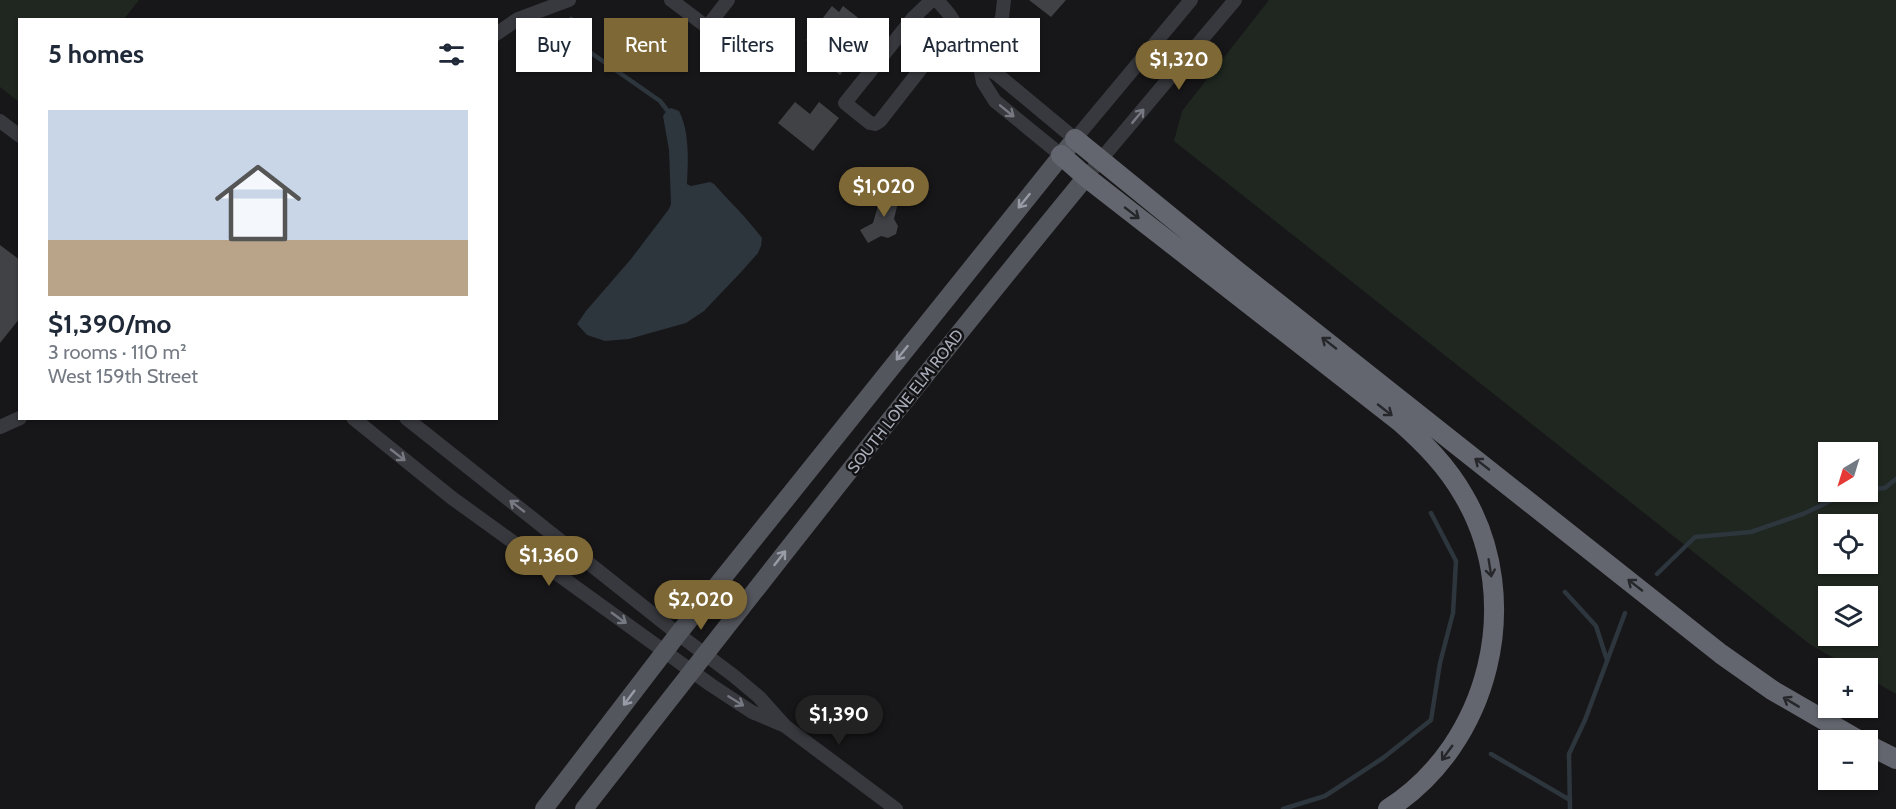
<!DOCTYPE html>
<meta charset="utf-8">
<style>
body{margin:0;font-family:Cabin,sans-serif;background:#f6f6f7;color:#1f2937;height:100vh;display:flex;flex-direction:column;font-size:22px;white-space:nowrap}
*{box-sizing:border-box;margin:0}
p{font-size:20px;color:#747a83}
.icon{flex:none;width:33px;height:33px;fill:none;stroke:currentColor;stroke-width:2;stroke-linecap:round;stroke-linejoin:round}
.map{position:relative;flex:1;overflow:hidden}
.panel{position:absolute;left:18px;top:18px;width:480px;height:402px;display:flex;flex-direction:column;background:#fff;border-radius:0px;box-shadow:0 2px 4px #0004}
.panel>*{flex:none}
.top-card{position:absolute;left:516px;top:18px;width:570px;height:54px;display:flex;gap:12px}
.needle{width:39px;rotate:218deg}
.tools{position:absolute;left:1818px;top:442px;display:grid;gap:12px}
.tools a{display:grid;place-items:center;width:60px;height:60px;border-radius:0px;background:#fff;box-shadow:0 2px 4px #0004;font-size:30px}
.price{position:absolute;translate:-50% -51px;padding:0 14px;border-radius:21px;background:#7e6836;color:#fff;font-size:20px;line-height:39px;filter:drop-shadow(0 2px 3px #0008)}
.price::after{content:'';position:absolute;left:50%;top:36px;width:18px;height:14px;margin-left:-9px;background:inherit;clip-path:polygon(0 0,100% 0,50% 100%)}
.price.current{background:#222;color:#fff}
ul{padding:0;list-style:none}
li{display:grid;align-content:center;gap:12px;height:318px;padding:0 30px}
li+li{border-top:2px solid #e0e1e3}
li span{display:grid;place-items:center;height:186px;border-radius:0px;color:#555}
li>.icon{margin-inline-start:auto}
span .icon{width:108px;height:108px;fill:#fffc;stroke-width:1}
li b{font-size:26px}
h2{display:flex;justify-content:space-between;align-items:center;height:72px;padding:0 30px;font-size:26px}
.chip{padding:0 21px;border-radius:0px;background:#fff;box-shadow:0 2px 4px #0004;font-size:21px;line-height:54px}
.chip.current{background:#7e6836;color:#fff}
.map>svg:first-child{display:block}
.green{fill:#1f2720;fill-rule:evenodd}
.water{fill:#2d353d}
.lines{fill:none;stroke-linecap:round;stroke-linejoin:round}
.stream{stroke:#2d353d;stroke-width:4.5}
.building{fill:#414246}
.minor{stroke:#38393e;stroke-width:14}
.major{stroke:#54565d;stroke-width:18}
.highway{stroke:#64666f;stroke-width:20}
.oneway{stroke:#767982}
.oneway2{stroke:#989ca7}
.oneway3{stroke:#26272b}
.labels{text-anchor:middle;stroke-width:5;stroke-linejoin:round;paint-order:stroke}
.street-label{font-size:16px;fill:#a9adb9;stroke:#121214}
</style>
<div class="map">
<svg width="1896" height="809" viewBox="0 0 1896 809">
<rect width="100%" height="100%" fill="#171719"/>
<path class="green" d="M0 0H139L124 19 20 20 19 102 0 87Z
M1269 0H1896V694L1868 678V669H1853L1811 645 1174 141 1182 111ZM1828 453H1868V492H1828ZM1828 525H1868V564H1828ZM1828 597H1868V636H1828Z"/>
<path class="water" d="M671 108 679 111C690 132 688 162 687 184L691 186 710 182 714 184C730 202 747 218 762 238L761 246 758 253 742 271 704 311 686 323 629 339 605 341 587 335 577 324 586 311 631 259 669 209 671 204 669 150 663 116 667 110Z"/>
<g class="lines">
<path class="stream" d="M571 19 575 24 584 48 660 101 667 110
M1868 489 1885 488 1896 479
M1657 574 1695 537 1751 532 1803 514 1849 492
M1565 592 1596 626 1607 660
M1491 754 1570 800
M1283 809 1325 796 1383 758 1431 720 1440 663 1453 613 1456 561 1431 513
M1570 809 1569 754 1585 720 1625 613"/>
</g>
<path class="building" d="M1029 0H1066L1051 17Z
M832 6 839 12 843 6 875 31 862 47 867 51 860 61 857 64 852 60 840 75 809 50 813 46 806 40Z
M795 102 810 114 819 102 839 118 813 151 778 123Z
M883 189 900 194 894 219 898 226 896 234 888 238 881 236 868 243 860 230 873 223Z
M0 245 20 260V318L0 343Z"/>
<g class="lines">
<path class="minor" d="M671 0 707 27 728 0
M937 0 949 14 979 62 983 82 995 101 1061 155
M913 18 939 39 941 43 880 121 875 124 870 123 845 103 913 18 932 0
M496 34 518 19 569 0
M979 62 998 75 1075 139 1191 0
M979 62 1002 18 1004 0
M0 121 20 136
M1086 177 1235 0
M353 418 452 498 711 685 752 712 783 725
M406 418 678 634 734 676 759 697 785 726 896 809
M0 427 20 418"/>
<path class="major" d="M544 809 678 634 1070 145
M584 809C750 597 915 385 1086 177"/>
<path class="highway" d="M1075 139 1237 271 1721 654 1772 690 1860 741
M1061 155 1086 177 1399 421C1424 443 1447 466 1464 496 1525 600 1490 744 1388 809
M1868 745 1896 759"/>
</g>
<defs><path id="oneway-shaft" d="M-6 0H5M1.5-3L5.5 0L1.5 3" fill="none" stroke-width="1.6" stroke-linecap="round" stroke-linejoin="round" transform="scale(1.5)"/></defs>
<g class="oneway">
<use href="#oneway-shaft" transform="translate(1007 111) rotate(39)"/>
<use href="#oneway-shaft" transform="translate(1138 116) rotate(-50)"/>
<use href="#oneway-shaft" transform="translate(398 455) rotate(38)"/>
<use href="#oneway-shaft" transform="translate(517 506) rotate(-142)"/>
<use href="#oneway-shaft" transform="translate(619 618) rotate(36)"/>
<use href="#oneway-shaft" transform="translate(736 701) rotate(32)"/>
</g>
<g class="oneway2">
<use href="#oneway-shaft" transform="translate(1024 201) rotate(129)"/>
<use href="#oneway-shaft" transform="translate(902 353) rotate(129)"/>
<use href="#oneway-shaft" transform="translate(780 558) rotate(-52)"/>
<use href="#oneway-shaft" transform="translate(629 698) rotate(127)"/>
</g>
<g class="oneway3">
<use href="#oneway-shaft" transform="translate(1132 213) rotate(38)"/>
<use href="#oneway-shaft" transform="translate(1329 343) rotate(-142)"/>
<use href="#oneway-shaft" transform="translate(1385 410) rotate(38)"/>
<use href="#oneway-shaft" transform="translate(1482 464) rotate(-142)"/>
<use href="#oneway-shaft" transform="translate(1490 568) rotate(81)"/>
<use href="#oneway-shaft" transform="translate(1635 585) rotate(-142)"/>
<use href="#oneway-shaft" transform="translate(1791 702) rotate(-149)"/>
<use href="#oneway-shaft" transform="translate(1447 753) rotate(126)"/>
</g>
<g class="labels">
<g class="street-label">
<text transform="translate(905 401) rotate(-52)" y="6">SOUTH LONE ELM ROAD</text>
</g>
</g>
</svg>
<div class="tools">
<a><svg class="needle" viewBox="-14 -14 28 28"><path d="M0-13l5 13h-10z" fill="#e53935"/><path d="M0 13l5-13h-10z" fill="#747a83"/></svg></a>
<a><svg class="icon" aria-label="locate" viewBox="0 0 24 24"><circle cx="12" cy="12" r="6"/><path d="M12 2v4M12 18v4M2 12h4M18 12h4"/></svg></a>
<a><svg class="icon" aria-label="layers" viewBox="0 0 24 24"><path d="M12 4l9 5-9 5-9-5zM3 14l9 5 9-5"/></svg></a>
<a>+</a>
<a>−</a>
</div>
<b class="price" style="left:1179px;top:91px">$1,320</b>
<b class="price" style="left:884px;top:218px">$1,020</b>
<b class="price" style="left:549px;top:587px">$1,360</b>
<b class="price" style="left:701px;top:631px">$2,020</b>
<b class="price current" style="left:839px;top:746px">$1,390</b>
<div class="top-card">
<a class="chip">Buy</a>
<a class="chip current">Rent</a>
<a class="chip">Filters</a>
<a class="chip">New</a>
<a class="chip">Apartment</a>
</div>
<section class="panel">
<h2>5 homes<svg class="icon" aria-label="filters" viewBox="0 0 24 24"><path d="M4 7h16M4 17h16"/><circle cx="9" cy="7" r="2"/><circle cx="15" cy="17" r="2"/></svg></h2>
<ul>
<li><span style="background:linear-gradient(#c9d6e8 70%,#b9a48a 0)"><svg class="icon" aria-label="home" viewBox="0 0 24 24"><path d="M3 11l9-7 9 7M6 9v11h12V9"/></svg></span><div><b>$1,390/mo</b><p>3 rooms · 110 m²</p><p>West 159th Street</p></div></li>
</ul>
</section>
</div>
